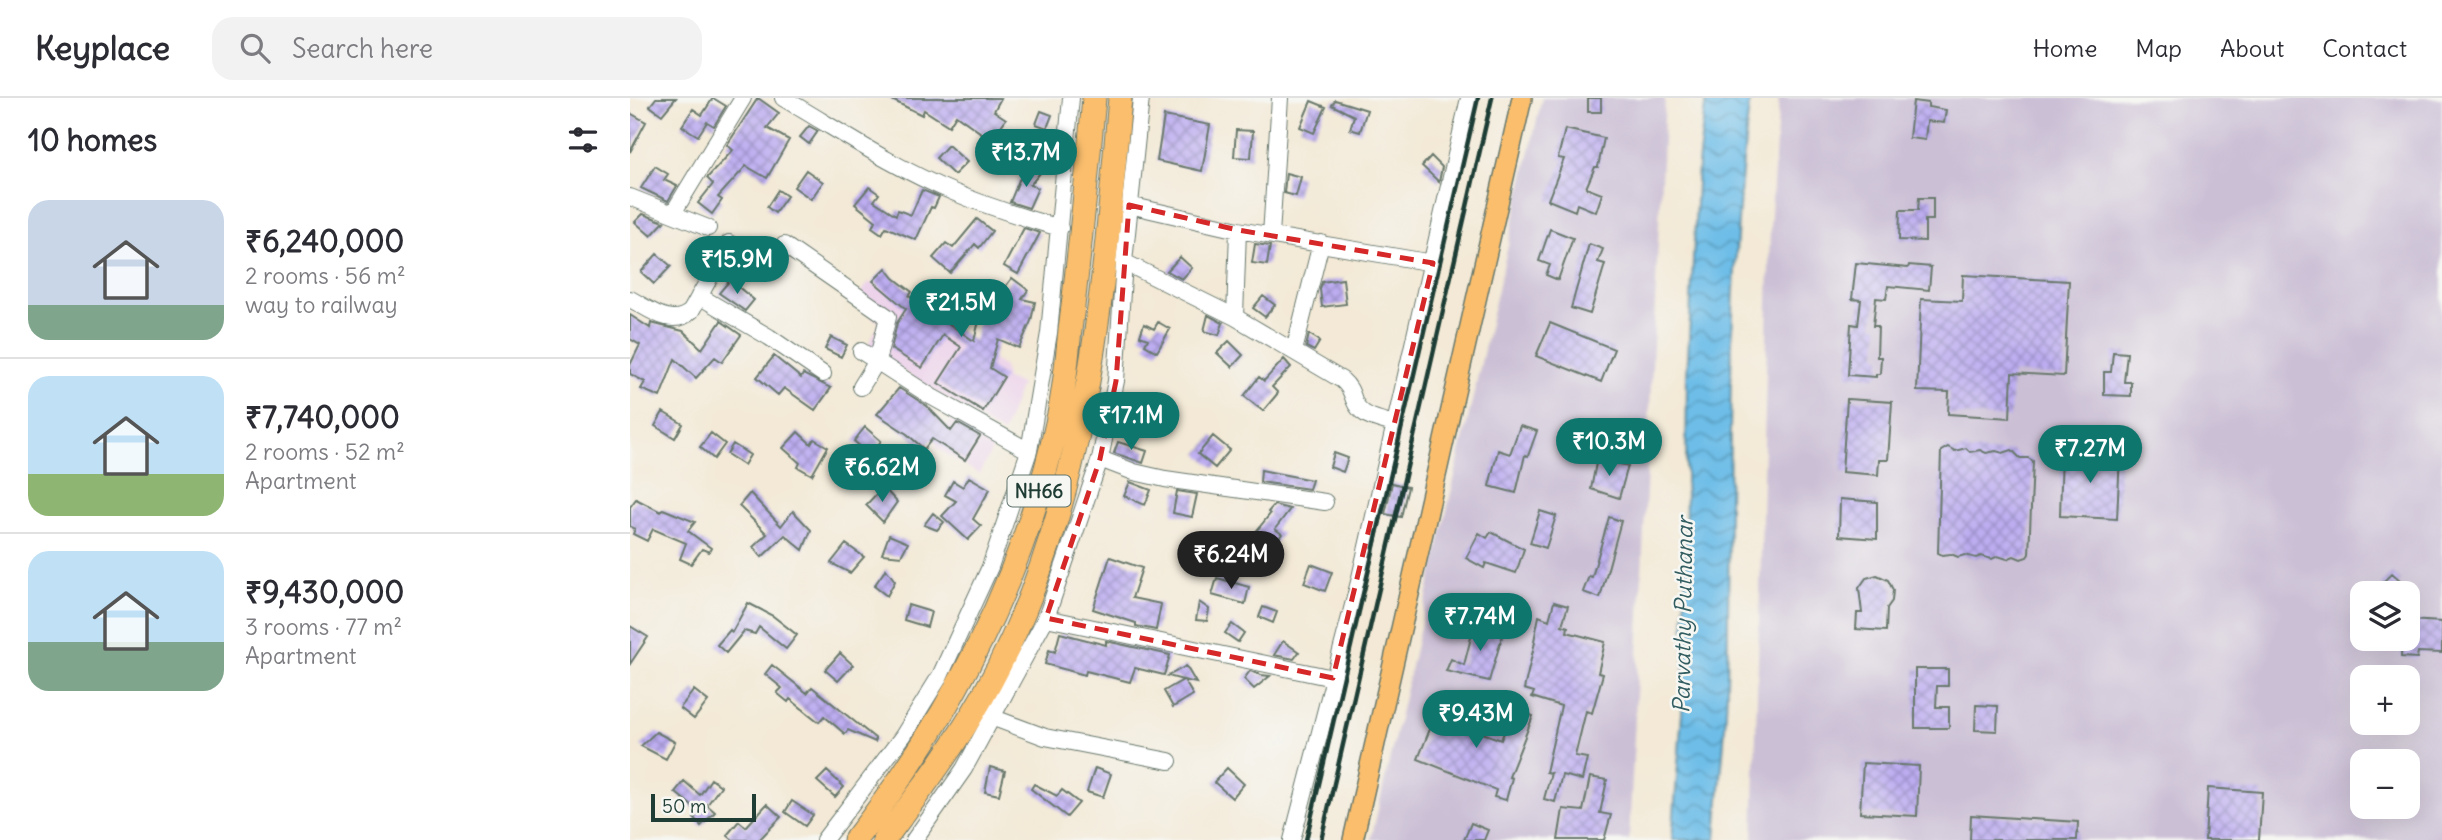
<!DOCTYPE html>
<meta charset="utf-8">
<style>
body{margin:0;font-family:Delius,sans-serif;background:#f2f2f3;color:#2b2b33;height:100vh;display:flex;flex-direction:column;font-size:26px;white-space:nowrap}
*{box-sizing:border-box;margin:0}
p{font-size:23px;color:#7c7c81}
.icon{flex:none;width:38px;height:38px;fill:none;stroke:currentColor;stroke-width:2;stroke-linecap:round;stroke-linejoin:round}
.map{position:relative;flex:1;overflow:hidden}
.drawer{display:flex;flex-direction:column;background:#fff;width:630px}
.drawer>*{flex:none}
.buttons{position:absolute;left:1720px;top:483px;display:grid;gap:14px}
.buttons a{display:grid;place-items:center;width:70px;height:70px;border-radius:14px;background:#fff;box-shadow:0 7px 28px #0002;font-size:35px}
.scale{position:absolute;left:21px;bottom:18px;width:105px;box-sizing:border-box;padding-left:7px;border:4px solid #1f3d34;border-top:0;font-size:19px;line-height:24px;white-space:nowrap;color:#1f3d34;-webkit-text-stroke:5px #f6f6f2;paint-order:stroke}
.price{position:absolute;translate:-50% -60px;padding:0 16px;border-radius:24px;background:#0f766e;color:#fff;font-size:23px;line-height:46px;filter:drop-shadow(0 2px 4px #0008)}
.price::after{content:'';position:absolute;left:50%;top:42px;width:21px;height:16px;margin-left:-10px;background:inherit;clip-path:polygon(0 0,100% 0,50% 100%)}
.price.selected{background:#222;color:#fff}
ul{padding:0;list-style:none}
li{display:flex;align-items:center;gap:21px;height:175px;padding:0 28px}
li+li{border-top:2px solid #e1e1e2}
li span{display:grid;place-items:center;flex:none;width:196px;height:140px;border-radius:21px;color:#555}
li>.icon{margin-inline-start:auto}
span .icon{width:84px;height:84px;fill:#fffc;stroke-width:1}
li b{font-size:30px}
h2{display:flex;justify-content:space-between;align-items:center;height:84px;padding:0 28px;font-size:30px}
header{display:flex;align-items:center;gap:42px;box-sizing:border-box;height:98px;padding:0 35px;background:#fff;border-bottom:2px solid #e1e1e2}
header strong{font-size:33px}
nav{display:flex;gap:38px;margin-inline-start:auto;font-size:24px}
.search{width:490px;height:63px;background:#f2f2f3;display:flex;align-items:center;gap:18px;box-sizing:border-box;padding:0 24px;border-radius:21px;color:#7c7c81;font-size:26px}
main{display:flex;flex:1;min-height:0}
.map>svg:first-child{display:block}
.built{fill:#ecd1ea}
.industrial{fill:#cbbfd5;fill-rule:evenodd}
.water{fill:url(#water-waves);stroke:#467d8e;stroke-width:2}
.building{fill:url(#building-cross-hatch)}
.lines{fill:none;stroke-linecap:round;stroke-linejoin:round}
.minor-casing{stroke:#69796d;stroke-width:18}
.major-casing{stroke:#69796d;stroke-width:22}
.highway-casing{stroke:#69796d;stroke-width:25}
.minor{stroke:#fff;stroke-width:16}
.major{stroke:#fabe6d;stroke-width:19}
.highway{stroke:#fabe6d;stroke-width:23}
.rail{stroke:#1f3d34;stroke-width:4.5}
.marked{fill:none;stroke:#d62828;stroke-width:5;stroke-dasharray:14 9;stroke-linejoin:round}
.labels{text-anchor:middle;stroke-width:5;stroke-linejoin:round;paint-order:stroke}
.shield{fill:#f6f6f2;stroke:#60746d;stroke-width:2}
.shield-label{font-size:19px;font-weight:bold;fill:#1f3d34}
.water-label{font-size:23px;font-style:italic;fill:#325d61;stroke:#f6f6f2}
</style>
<header>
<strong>Keyplace</strong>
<div class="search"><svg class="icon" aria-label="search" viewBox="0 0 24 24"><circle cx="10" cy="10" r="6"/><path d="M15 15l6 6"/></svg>Search here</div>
<nav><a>Home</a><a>Map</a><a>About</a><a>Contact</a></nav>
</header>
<main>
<section class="drawer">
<h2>10 homes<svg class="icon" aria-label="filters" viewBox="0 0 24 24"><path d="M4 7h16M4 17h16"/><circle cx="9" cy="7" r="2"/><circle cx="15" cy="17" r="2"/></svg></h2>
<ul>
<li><span style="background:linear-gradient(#c9d6e8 75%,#7fa58c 0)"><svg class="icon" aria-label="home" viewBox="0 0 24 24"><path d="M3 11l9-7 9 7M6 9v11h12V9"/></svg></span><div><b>₹6,240,000</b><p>2 rooms · 56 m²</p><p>way to railway</p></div></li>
<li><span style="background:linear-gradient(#bfe0f5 70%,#8fb573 0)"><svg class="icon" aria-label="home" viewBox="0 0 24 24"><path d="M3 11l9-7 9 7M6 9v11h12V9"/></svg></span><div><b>₹7,740,000</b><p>2 rooms · 52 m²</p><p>Apartment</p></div></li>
<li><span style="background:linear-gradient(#bfe0f5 65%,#7fa58c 0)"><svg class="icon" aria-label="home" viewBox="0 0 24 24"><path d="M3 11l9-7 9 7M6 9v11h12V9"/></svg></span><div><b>₹9,430,000</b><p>3 rooms · 77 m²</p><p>Apartment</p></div></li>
</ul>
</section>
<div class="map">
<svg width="1812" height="742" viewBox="0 0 1812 742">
<defs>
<pattern id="water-waves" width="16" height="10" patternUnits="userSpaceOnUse" patternTransform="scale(1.75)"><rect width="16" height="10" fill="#6dbde8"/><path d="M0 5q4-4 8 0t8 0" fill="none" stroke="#599bbd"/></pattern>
<pattern id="building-cross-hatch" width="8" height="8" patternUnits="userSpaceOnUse" patternTransform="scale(1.75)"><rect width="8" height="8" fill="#bdadf1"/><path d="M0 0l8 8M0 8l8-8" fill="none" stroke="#998ec4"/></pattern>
</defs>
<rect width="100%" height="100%" fill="#f6f6f2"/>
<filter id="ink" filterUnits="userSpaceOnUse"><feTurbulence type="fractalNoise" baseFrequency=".0143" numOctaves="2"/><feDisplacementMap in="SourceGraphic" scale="14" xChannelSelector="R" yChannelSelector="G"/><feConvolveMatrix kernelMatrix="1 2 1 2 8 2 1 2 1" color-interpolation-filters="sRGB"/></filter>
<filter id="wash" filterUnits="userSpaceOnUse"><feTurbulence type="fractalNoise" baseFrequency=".00686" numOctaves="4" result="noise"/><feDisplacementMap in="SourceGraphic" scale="28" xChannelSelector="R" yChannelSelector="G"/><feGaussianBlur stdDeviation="1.57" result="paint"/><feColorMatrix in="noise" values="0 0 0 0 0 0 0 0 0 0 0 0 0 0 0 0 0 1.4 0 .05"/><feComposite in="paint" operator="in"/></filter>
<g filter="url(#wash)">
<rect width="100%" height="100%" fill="#f3e9d6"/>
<path class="built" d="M239 184 374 269 376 281 391 286 373 336 236 250 250 225 224 205Z
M324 317 367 343 349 376 305 349Z"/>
<path class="industrial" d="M912 0H1035L999 742H741Z
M1149 0H1812V742H1123L1140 131ZM1732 495H1778V541H1732ZM1732 579H1778V625H1732ZM1732 663H1778V709H1732Z"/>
<path class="water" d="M1076 0H1120C1095 195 1101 392 1097 588 1096 640 1089 691 1086 742H1042L1054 590 1057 278 1068 66Z"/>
<g id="blocks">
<path class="building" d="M26 0H46L32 17 20 8Z
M83 0 96 8 84 28 77 24 68 38 52 28 63 11 72 17Z
M128 0 149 15 137 30 159 42 137 80 116 68 88 99 92 102 82 116 68 105 83 86 77 80 103 52 97 47Z
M258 0H371L364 13 376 21 361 42 326 17 319 28 294 12 292 17Z
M958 0H971V14H958Z
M705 2 737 12 730 34 720 31 724 18 702 7Z
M681 3 696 9 684 35 670 29Z
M1283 3 1298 5V9L1316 12 1314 25 1297 23 1295 42 1279 40Z
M411 13 422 17 417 30 406 26Z
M0 15 16 24 0 54Z
M534 18 580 27 572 73 527 63Z
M179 28 188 33 179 46 170 39Z
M935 31 974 40 968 69H965L956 90 972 96 966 114 947 106 945 113 918 102 934 61 928 60Z
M390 32 404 39 398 50 385 44Z
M606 32 623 33 621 60 604 59Z
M318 47 337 64 324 77 306 60Z
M801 58 812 69 809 84 792 68Z
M25 68 38 76 34 82 47 88 38 103 11 90Z
M402 68 410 75 400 87 408 90 399 110 380 104 389 82Z
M176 72 193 84 181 101 164 89Z
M656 75 671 79 666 98 654 95Z
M239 89 249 96 244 103 266 117 268 112 281 117 292 92 309 99 304 110 301 109 286 142 256 129 252 136 242 129 246 123 225 106Z
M148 92 157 98 145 115 137 109Z
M1289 100H1303V122H1295V143L1269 142 1270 112H1288Z
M13 116 34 124 21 138 5 124Z
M347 121 362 133 349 150 345 146 320 175 303 160 316 145 323 150Z
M394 130 410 135 388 176 374 168Z
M920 131 943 140 928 182 916 177 920 167 909 163Z
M625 146 640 148 637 167 622 165Z
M959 146 973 151 968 164 975 166 960 216 941 210Z
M27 156 41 168 24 186 11 174Z
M550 159 562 170 552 181 537 173Z
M1226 165 1278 170 1279 167 1301 169 1299 192 1258 188 1256 201 1246 200 1243 228H1248L1247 259H1251L1250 276H1246V279L1218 277 1221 226 1228 227 1231 202 1222 201Z
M256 170 264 180 282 194 279 198 344 243 349 223 355 224 371 198 369 197 382 180 398 192 392 201 405 204 401 223 389 250 368 241 360 270 374 279 353 313 308 285 331 249 313 237 292 270 261 251 267 225 276 211 243 183Z
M1333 177 1439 183 1434 278 1382 275 1380 320 1318 316 1319 294 1287 293 1291 201 1332 203Z
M713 181 716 206 692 209 690 191 692 184Z
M100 182 124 202 115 213 89 195Z
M633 198 645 207 635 219 623 210Z
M0 217 20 230 21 225 53 233 72 251 91 223 111 237 92 264 85 259 66 280 45 261 30 299 11 291 15 284 0 276V267L10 247 0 241Z
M578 217 593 225 589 237 574 233Z
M528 224 540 231 527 254 515 247 518 241 510 238 514 226 524 231Z
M920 225 984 251 971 284 906 258Z
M679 236 690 243 684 253 676 249Z
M201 239 217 247 211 259 195 251Z
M599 243 613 257 602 269 587 255Z
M1483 254 1497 255 1494 284H1501V298L1474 297V274H1481Z
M144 258 171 280 173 276 201 290 185 312 154 290 148 297 127 279Z
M654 261 661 269 642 289 648 295 633 313 614 298 629 279 634 283Z
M269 290 297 308 321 333 327 325 350 338 335 362 302 341 294 351 277 336 247 316Z
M1217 301 1262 304 1258 362H1249L1248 377 1212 374Z
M33 314 53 326 45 340 25 328Z
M890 328 907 333 898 358 895 357 886 395 859 388 868 352 880 356Z
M235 329 251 343 240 357 224 343Z
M168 334 181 346 184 341 198 349 182 377 168 369 170 365 153 350Z
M81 335 95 346 84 361 70 349Z
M583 338 600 352 585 370 568 356Z
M488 344 517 353 513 365 484 355Z
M103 346 120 357 114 367 97 356Z
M1318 349 1325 353 1336 350 1340 354 1350 352 1356 355 1366 353 1373 355 1382 352 1390 360H1398L1403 363 1399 456 1397 459 1391 461 1384 458 1377 461 1368 458 1362 461 1351 458 1346 460 1335 457 1328 459 1321 456 1312 457 1308 455 1311 353Z
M1432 354 1490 357 1487 421 1430 418Z
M704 355 718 360 713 374 700 369Z
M967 360 998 368 989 400 961 391Z
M631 372 682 382 679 391 630 384Z
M339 379 360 391 343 421 351 428 338 442 312 418 326 403 315 397 323 383 333 389Z
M500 384 521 392 515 407 494 398Z
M762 385 778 389 771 419 755 416Z
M253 389 267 404 253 424 236 407Z
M547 393 567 396 562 419 543 415Z
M120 395 151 428 163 413 181 432 173 452 155 437 132 459 123 449 137 436 109 408Z
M6 401 31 414 33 411 65 424 58 433 81 450 79 454 72 451 61 466 50 461 56 445 23 431 17 443 3 436 5 431 0 428V409Z
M1210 401 1247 404V441L1209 438Z
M644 407 660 411 645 431 652 436 641 450 624 436 640 416 638 414Z
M910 413 926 418 916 450 900 445Z
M303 415 314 424 307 432 294 427Z
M979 419 991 423 970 500 953 494 959 478 962 479Z
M861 434 894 451 886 475 856 465 854 470 836 460 849 435 857 440Z
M259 437 278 445 271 458 252 456Z
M603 445 617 450 613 462 598 457Z
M216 446 234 459 220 475 201 465Z
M480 459 512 470 502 500 531 506 526 532 506 528V525L463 511Z
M681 466 702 474 695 493 674 485Z
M256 471 265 483 257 498 244 488Z
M1762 475 1771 483 1760 495 1751 486Z
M1247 477 1258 482 1263 492 1262 503 1257 510 1256 533 1226 531 1227 515H1232L1229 490 1236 480Z
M587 480 619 489 615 506 582 497Z
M569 504 579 511 577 523 566 522Z
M924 504 938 508 932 527 938 529 937 534 975 544 968 575 973 576 962 615 956 613 945 658 957 660 952 682 932 677 925 704 914 701 921 675 916 674 931 608 902 599 904 594 894 591 905 544 904 543 909 518 919 522Z
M118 505 143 518 167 537 156 551 129 529 125 536 114 533 96 555 87 547 100 532 102 534Z
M278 507 301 514 297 529 274 522Z
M633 509 647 514 643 525 629 519Z
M1778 522 1812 524V555L1788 554 1787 560 1771 559 1772 541H1778Z
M845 524 874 532 859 583 816 573 821 561 834 567Z
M602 526 614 535 608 544 595 535Z
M0 528 18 539 0 566Z
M430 535 476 547V543L540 557 534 577 505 570 500 584 456 573 455 577 415 566 419 552 425 554Z
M653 543 669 554 664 561 644 557Z
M210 555 223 567 208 583 195 572Z
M142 567 177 595 182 589 246 641 245 644 218 632 215 636 194 618 189 624 160 601 158 604 147 595 152 590 135 576Z
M556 568 566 585 554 582 563 597 543 609 534 593 553 582 538 578Z
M1285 571H1318V588H1307L1306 609H1319V630H1285Z
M620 573 631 577 640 578 624 591 614 581Z
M64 592 78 603 64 621 50 610Z
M1346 607 1368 608 1367 633 1345 632Z
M884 610 903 618 879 679 882 680 876 702 864 699 866 692 788 661 808 611 844 625 842 631 871 642Z
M26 634 45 644 36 661 11 648Z
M1233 665 1289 668 1287 718 1230 715Z
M360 669 375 673 369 697 355 694Z
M465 670 481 676 473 699 457 694Z
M597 670 614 686 602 700 584 684Z
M197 673 214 689 205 699 187 683Z
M960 679 977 682 970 715 981 717 974 742H928L933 711 953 713Z
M81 681 91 688 77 707 85 714 71 728 64 720 69 714 45 694 54 683 70 697Z
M404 686 427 698 432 692 449 705 437 719 401 691Z
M1578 690 1632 694 1629 742H1575Z
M162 703 183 717 175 728 155 714Z
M137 706 151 719 129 742H103L97 737 109 723 116 729Z
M1341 717 1448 724 1447 742H1340Z
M841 725 858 732 854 742H834Z"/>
</g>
</g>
<g filter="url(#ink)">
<use href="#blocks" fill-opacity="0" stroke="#69796d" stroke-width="2"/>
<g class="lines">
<g class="minor-casing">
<path id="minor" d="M153 0C208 32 264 70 323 94 357 108 394 120 430 130
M0 99 78 130
M499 107 608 132 803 165
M43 115 113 0
M641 137 650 0
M154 147 258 219 247 263 231 289
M494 164 605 219 712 282C719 288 721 293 724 302 730 319 748 321 764 326
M69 198 139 239 193 276
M0 201C18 210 42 231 61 213L99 145
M605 219 608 132
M231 253 302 299 399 353
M664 253 691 145
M470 361 504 374 535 381 695 404
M416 520 703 580
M364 620 415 639 539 663
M194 742 273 638 310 578 360 469 399 353 419 235 441 0
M284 742 334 671 416 520 470 361 486 283 494 164 511 0
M662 742 729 484 839 0"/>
</g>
<g class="major-casing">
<path id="major" d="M723 742 892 0"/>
</g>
<g class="highway-casing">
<path id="highway" d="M225 742C325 614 396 475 429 316 435 288 437 260 440 232 450 155 457 77 464 0
M254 742C289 695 324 649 353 598 457 414 472 206 490 0"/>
</g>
<use href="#minor" class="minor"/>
<use href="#major" class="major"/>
<use href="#highway" class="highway"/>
<path class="rail" d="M676 742 848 0
M691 742 862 0"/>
</g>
</g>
<path class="marked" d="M499 107 608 132 803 165 703 580 416 520 470 361 486 283Z"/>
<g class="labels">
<rect class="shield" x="377.5" y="377.5" width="63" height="31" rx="5"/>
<g class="shield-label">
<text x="409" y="400">NH66</text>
</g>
<g class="water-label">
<text transform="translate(1053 517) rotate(-89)" y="8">Parvathy Puthanar</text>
</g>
</g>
</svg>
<div class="buttons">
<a><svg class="icon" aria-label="layers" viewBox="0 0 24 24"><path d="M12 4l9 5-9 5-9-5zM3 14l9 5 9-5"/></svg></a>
<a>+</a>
<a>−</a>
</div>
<div class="scale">50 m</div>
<b class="price" style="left:396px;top:91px">₹13.7M</b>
<b class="price" style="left:107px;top:198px">₹15.9M</b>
<b class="price" style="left:331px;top:241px">₹21.5M</b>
<b class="price" style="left:501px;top:354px">₹17.1M</b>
<b class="price" style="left:979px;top:380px">₹10.3M</b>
<b class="price" style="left:1460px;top:387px">₹7.27M</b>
<b class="price" style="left:252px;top:406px">₹6.62M</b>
<b class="price selected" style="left:601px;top:493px">₹6.24M</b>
<b class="price" style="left:850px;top:555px">₹7.74M</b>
<b class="price" style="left:846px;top:652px">₹9.43M</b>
</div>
</main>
